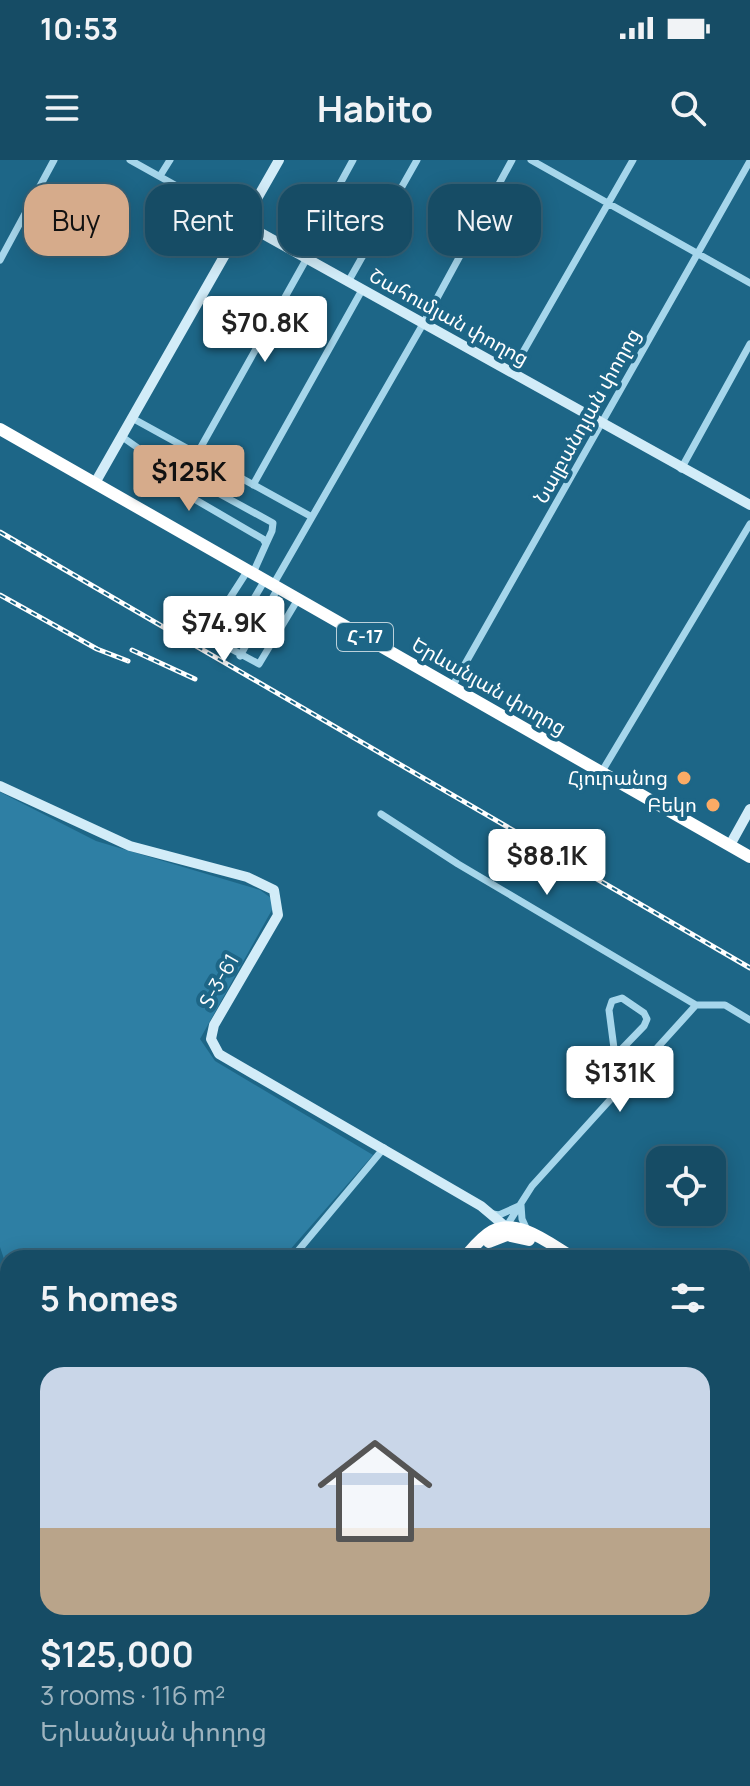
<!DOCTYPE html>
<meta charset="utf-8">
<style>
body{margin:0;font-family:Manrope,"Noto Sans Armenian",sans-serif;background:#23566e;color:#f1f3f6;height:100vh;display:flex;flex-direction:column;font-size:30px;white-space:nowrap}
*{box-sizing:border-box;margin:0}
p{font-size:26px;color:#9eb4bf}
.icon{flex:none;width:44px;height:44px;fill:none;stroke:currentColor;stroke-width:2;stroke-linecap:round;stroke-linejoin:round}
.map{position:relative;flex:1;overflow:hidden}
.side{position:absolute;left:0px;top:1090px;width:750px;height:536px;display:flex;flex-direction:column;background:#164c65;border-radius:24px 24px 0 0;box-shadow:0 4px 20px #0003,0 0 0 2px #356379}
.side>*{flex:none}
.guide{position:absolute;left:24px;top:24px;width:702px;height:72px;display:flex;gap:16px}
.fabs{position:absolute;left:646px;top:986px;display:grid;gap:16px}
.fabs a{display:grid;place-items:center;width:80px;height:80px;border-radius:16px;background:#164c65;box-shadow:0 4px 20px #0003,0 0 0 2px #356379;font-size:40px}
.price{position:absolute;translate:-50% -68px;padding:0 18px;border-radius:8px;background:#fff;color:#222;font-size:26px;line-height:52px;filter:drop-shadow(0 2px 4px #0008)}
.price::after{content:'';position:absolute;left:50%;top:48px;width:24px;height:18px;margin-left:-12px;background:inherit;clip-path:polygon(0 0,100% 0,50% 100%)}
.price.active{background:#d6ab8b;color:#111}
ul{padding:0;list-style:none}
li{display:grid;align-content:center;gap:16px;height:424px;padding:0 40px}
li+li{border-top:2px solid #356379}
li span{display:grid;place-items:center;height:248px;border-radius:24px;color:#555}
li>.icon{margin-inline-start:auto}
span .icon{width:144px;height:144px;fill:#fffc;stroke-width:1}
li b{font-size:34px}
h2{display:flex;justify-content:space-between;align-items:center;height:96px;padding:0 40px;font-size:34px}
.chip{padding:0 28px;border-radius:24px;background:#164c65;box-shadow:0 4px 20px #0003,0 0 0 2px #356379;font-size:28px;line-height:72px}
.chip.active{background:#d6ab8b;color:#111}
.status{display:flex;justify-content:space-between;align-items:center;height:56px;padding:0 40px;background:#164c65;direction:ltr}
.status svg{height:22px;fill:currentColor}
header{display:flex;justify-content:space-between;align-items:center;height:104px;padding:0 40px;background:#164c65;font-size:36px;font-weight:700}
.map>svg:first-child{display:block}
.green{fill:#2e7fa4}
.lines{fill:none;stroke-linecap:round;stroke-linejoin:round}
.canal{stroke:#5c8fa6;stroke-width:6}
.street{stroke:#a6d6eb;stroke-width:7}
.secondary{stroke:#d2ecf8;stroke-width:10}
.highway{stroke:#fff;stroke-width:12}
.rail-casing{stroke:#fff;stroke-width:5}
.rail{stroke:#1d6687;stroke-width:2;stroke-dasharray:6;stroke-linecap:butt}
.poi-dot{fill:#fbab65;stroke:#1d6687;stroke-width:3}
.labels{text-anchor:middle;stroke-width:8;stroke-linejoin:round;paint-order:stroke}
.shield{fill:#1d6687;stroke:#bbd1db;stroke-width:2}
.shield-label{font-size:18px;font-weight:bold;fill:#fff}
.street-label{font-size:20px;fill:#fff;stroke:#1d6687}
.poi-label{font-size:20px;fill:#fff;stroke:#1d6687;text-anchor:end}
</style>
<div class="status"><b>10:53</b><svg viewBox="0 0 49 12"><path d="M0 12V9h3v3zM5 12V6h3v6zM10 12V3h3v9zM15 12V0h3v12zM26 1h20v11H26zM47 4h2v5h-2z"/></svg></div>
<header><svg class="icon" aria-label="menu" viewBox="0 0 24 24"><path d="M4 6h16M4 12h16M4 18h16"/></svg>Habito<svg class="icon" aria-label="search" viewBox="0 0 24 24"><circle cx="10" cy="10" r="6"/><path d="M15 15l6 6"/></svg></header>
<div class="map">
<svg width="750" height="1626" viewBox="0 0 750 1626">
<rect width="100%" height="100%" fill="#1d6687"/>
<path class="green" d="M0 632 96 681 260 730 271 738 273 748 200 879 215 901 373 995 288 1092 292 1098H8V1111L0 1087Z"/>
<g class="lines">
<path class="canal" d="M0 1120 8 1138
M742 1552 750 1556"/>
<path class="street" d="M130 0 243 63
M531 0 750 123
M160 16 170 0
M301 95 353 0
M0 100 54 0
M348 122 417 0
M511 213 633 0
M132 258 312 357
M121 276 145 293 273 363 272 371 266 384
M197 294 307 98
M155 298 151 311 153 315 263 379 266 384 253 413
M681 309 750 184
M253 325 362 130
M248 410 208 472 209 477 259 504 298 439
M273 425 423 164 512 0
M225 487 265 420
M240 496 278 428
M452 527 750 1
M601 613 750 364
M381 654 458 704 696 845
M696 845H725L750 860
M615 896 644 866 647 859 644 853 622 838 612 841 609 850 615 896 633 916
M521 1045 522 1059 527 1070
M493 1054 499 1055 519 1046
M506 1067 532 1026 696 845
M292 1098 384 988
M0 1205 8 1209
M742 1389 750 1394"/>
<path class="secondary" d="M243 63 750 345
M95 323 279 0
M0 626 130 686 247 717 274 730 278 755 214 865 211 879 219 894 481 1046 506 1067
M730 685 750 649"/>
<path class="highway" d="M0 269 750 697
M489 1082 507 1075 529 1080
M464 1098C472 1089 481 1077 492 1071 519 1057 551 1085 574 1098
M742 1196 750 1200
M742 1206 750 1211
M0 1580 8 1571
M0 1594 8 1586"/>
<g class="rail-casing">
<path id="rail" d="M0 372 750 808
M0 435 97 489 128 501
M132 490 195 519"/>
</g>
<use href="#rail" class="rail"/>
</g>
<g class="poi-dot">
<circle cx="684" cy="618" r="8"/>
<circle cx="713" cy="645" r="8"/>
</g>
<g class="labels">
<rect class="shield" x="337" y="463" width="56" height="28" rx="6"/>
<g class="shield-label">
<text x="365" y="483">Հ-17</text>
</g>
<g class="street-label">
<text transform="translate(449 157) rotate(29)" y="7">Շահումյան փողոց</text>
<text transform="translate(587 256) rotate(-61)" y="7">Նալբանդյան փողոց</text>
<text transform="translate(489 526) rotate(30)" y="7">Երևանյան փողոց</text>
<text transform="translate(219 821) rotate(-60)" y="7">Տ-3-61</text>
</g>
<g class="poi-label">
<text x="668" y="625">Հյուրանոց</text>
<text x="697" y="652">Բեկո</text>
</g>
</g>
</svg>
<div class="fabs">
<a><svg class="icon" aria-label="locate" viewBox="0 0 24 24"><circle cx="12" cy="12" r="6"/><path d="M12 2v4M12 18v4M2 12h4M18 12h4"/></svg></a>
</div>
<b class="price" style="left:265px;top:204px">$70.8K</b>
<b class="price active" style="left:189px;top:353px">$125K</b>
<b class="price" style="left:224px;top:504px">$74.9K</b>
<b class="price" style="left:547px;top:737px">$88.1K</b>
<b class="price" style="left:620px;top:954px">$131K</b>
<div class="guide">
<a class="chip active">Buy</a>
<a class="chip">Rent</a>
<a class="chip">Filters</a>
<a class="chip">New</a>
</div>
<section class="side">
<h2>5 homes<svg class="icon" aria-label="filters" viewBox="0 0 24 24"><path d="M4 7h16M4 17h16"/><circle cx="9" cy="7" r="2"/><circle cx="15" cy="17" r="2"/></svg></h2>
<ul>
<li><span style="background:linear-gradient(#c9d6e8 65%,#b9a48a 0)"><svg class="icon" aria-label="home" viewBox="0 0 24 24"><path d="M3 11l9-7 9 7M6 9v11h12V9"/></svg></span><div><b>$125,000</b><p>3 rooms · 116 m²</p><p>Երևանյան փողոց</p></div></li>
</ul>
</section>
</div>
